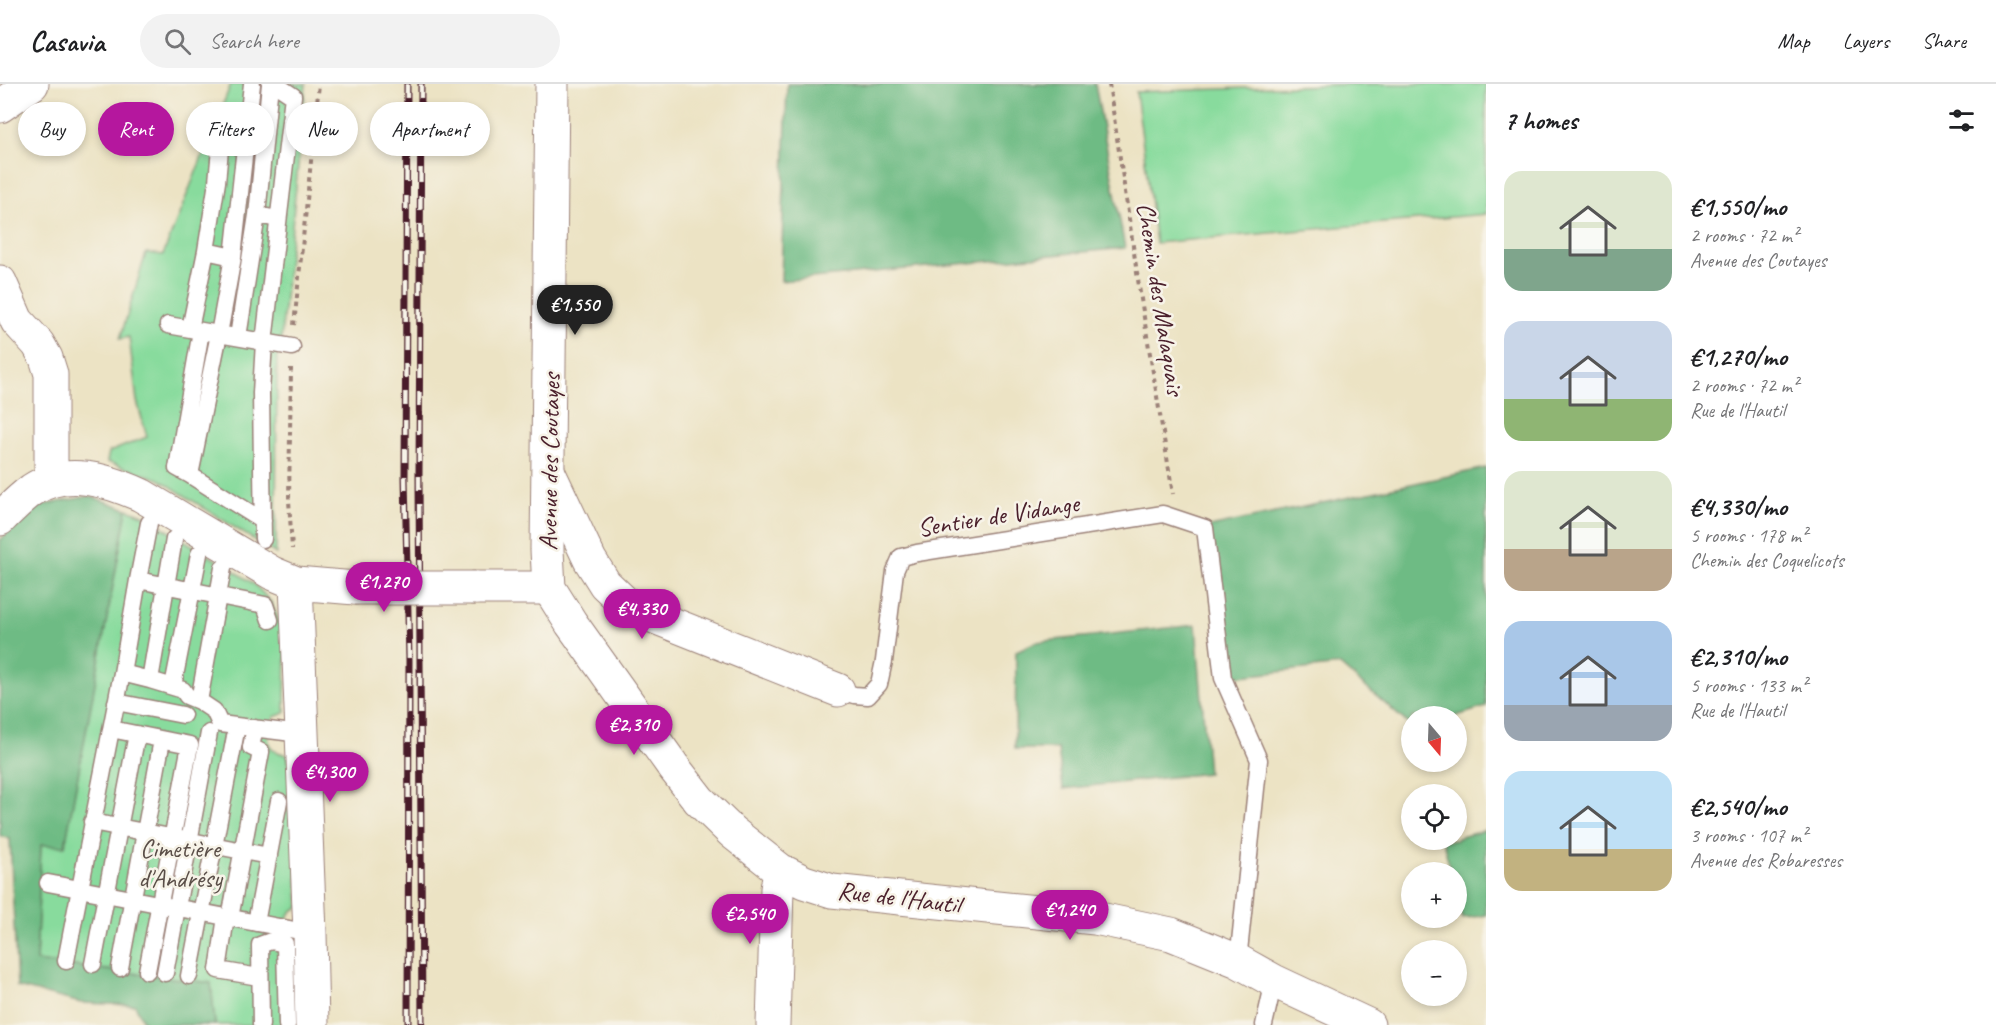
<!DOCTYPE html>
<meta charset="utf-8">
<style>
body{margin:0;font-family:Caveat,sans-serif;background:#f2f2f2;color:#202124;height:100vh;display:flex;flex-direction:column;font-size:22px;white-space:nowrap}
*{box-sizing:border-box;margin:0}
p{font-size:20px;color:#757577}
.icon{flex:none;width:33px;height:33px;fill:none;stroke:currentColor;stroke-width:2;stroke-linecap:round;stroke-linejoin:round}
.map{position:relative;flex:1;overflow:hidden}
.side{display:flex;flex-direction:column;background:#fff;width:510px}
.side>*{flex:none}
.hud{position:absolute;left:18px;top:18px;width:570px;height:54px;display:flex;gap:12px}
.needle{width:39px;rotate:161deg}
.fabs{position:absolute;left:1401px;top:622px;display:grid;gap:12px}
.fabs a{display:grid;place-items:center;width:66px;height:66px;border-radius:50%;background:#fff;box-shadow:0 3px 9px #0003;font-size:30px}
.price{position:absolute;translate:-50% -51px;padding:0 14px;border-radius:21px;background:#b5179e;color:#fff;font-size:20px;line-height:39px;filter:drop-shadow(0 2px 3px #0008)}
.price::after{content:'';position:absolute;left:50%;top:36px;width:18px;height:14px;margin-left:-9px;background:inherit;clip-path:polygon(0 0,100% 0,50% 100%)}
.price.on{background:#222;color:#fff}
ul{padding:0;list-style:none}
li{display:flex;align-items:center;gap:18px;height:150px;padding:0 18px}
li span{display:grid;place-items:center;flex:none;width:168px;height:120px;border-radius:18px;color:#555}
li>.icon{margin-inline-start:auto}
span .icon{width:72px;height:72px;fill:#fffc;stroke-width:1}
li b{font-size:26px}
h2{display:flex;justify-content:space-between;align-items:center;height:72px;padding:0 18px;font-size:26px}
.pill{padding:0 21px;border-radius:27px;background:#fff;box-shadow:0 3px 9px #0003;font-size:21px;line-height:54px}
.pill.on{background:#b5179e;color:#fff}
header{display:flex;align-items:center;gap:36px;box-sizing:border-box;height:84px;padding:0 30px;background:#fff;border-bottom:2px solid #e0e0e0}
header strong{font-size:28px}
nav{display:flex;gap:33px;margin-inline-start:auto;font-size:21px}
.search{width:420px;height:54px;background:#f2f2f2;display:flex;align-items:center;gap:15px;box-sizing:border-box;padding:0 21px;border-radius:33px;color:#757577;font-size:22px}
main{display:flex;flex:1;min-height:0}
.map>svg:first-child{display:block}
.green{fill:#88db9d;stroke:#697d64;stroke-width:1.5}
.forest{fill:#6ebb84;stroke:#5c6d58;stroke-width:1.5}
.lines{fill:none;stroke-linecap:round;stroke-linejoin:round}
.service-casing{stroke:#9b8178;stroke-width:19}
.minor-casing{stroke:#9b8178;stroke-width:35}
.tertiary-casing{stroke:#9b8178;stroke-width:35}
.path{stroke:#9b8178;stroke-width:4;stroke-dasharray:4.5 4.5;stroke-linecap:butt}
.service{stroke:#fff;stroke-width:16}
.minor{stroke:#fff;stroke-width:33}
.tertiary{stroke:#fff;stroke-width:33}
.rail-casing{stroke:#4a1f2b;stroke-width:7}
.rail{stroke:#f7f3e8;stroke-width:4.5;stroke-dasharray:14;stroke-linecap:butt}
.minor-bridge-casing{stroke:#9b8178;stroke-width:35;stroke-linecap:butt}
.minor-bridge{stroke:#fff;stroke-width:33}
.labels{text-anchor:middle;stroke-width:5;stroke-linejoin:round;paint-order:stroke}
.street-label{font-size:26px;fill:#4a1f2b;stroke:#f7f3e8}
.park-label{font-size:26px;fill:#5a4e48;stroke:#f7f3e8}
</style>
<header>
<strong>Casavia</strong>
<div class="search"><svg class="icon" aria-label="search" viewBox="0 0 24 24"><circle cx="10" cy="10" r="6"/><path d="M15 15l6 6"/></svg>Search here</div>
<nav><a>Map</a><a>Layers</a><a>Share</a></nav>
</header>
<main>
<div class="map">
<svg width="1486" height="941" viewBox="0 0 1486 941">
<rect width="100%" height="100%" fill="#f7f3e8"/>
<filter id="ink" filterUnits="userSpaceOnUse"><feTurbulence type="fractalNoise" baseFrequency=".0167" numOctaves="2"/><feDisplacementMap in="SourceGraphic" scale="12" xChannelSelector="R" yChannelSelector="G"/><feConvolveMatrix kernelMatrix="1 2 1 2 8 2 1 2 1" color-interpolation-filters="sRGB"/></filter>
<filter id="wash" filterUnits="userSpaceOnUse"><feTurbulence type="fractalNoise" baseFrequency=".008" numOctaves="4" result="noise"/><feDisplacementMap in="SourceGraphic" scale="24" xChannelSelector="R" yChannelSelector="G"/><feGaussianBlur stdDeviation="1.35" result="paint"/><feColorMatrix in="noise" values="0 0 0 0 0 0 0 0 0 0 0 0 0 0 0 0 0 1.4 0 .05"/><feComposite in="paint" operator="in"/></filter>
<g filter="url(#wash)">
<rect width="100%" height="100%" fill="#ece3c4"/>
<path class="green" d="M231 0H306L281 255 277 261 276 470 159 395 107 378 109 368 147 353 137 317 129 253 120 255 146 169 163 171Z
M1356 0H1486V130L1156 159 1136 8Z
M127 425 141 430 239 490 255 501 271 518 280 540 286 564 285 623V629L274 633C267 653 262 667 289 671L299 823 292 827 284 838 287 855 299 863 302 941H215L211 899 36 878 41 760 65 761Z"/>
<path class="forest" d="M787 0H1095L1125 164 781 197Z
M1486 384V623L1453 633H1412L1411 642 1340 581 1223 594 1205 444Z
M90 412 127 425 65 762 41 761 36 877 211 899 215 941H145L135 921 81 919 17 903 10 755 0 752V456L37 422Z
M1196 541 1208 689 1063 705 1058 665H1015L1016 567 1036 558Z
M1486 746V831L1462 835 1457 813 1456 789H1451L1443 757 1456 756 1457 754Z"/>
</g>
<g filter="url(#ink)">
<g class="lines">
<g class="service-casing">
<path id="service" d="M252 0 233 173 219 250 190 391 263 437
M270 0 257 131 278 135
M206 167 217 98 222 43
M168 241 292 263
M190 245 206 167 233 173
M238 253 257 131
M190 391 177 384 201 247
M149 439 138 496 265 521 270 536
M174 455 150 596 183 606 187 612 199 617
M263 455 261 309 264 258 293 12 275 0
M223 484 199 617 214 627 220 640 301 650
M138 496 122 589 150 596
M173 602 199 470
M838 606 854 611 868 612 879 600 884 577 895 487 901 473 917 469 1163 430 1205 444 1223 594 1259 676 1238 877
M116 618 183 631
M111 645 190 661 147 887
M92 738 269 772
M48 799 310 849
M226 833 218 886 259 893
M230 834 261 668 251 663 255 644
M256 839 279 717
M66 877 122 589
M93 880 137 650
M120 884 162 656
M165 889 209 649
M189 892 237 642
M261 941 260 861 271 857 285 860 287 941
M1264 941 1274 897"/>
</g>
<g class="minor-casing">
<path id="minor" d="M0 22 32 0
M0 198 17 237 38 260 46 274 51 290V397
M549 389 590 476 605 500 626 520 657 534 838 606
M0 435C10 425 21 414 32 406 66 383 107 396 141 411L272 489 296 499 355 504
M296 499 310 849 312 941
M475 504H549"/>
</g>
<g class="tertiary-casing">
<path id="tertiary" d="M552 0 547 466 549 504 571 539 675 685 699 716 732 748 780 786 804 798 832 807 1095 834 1171 850 1238 877 1274 897 1368 941
M773 941 777 805 780 786"/>
</g>
<path class="path" d="M1109 0 1140 209 1173 410
M294 241 319 0
M291 284 289 416 292 465"/>
<use href="#service" class="service"/>
<use href="#minor" class="minor"/>
<use href="#tertiary" class="tertiary"/>
<g class="rail-casing">
<path id="rail" d="M407 0 405 393 409 576 408 941
M421 0 419 391 422 941"/>
</g>
<use href="#rail" class="rail"/>
<g class="minor-bridge-casing">
<path id="minor-bridge" d="M355 504H475"/>
</g>
<use href="#minor-bridge" class="minor-bridge"/>
</g>
</g>
<g class="labels">
<g class="street-label">
<text transform="translate(1161 215) rotate(81)" y="9">Chemin des Malaquais</text>
<text transform="translate(549 378) rotate(-89)" y="9">Avenue des Coutayes</text>
<text transform="translate(998 431) rotate(-9)" y="9">Sentier de Vidange</text>
<text transform="translate(899 813) rotate(7)" y="9">Rue de l'Hautil</text>
</g>
<g class="park-label">
<text x="180" y="773">Cimetière<tspan x="180" dy="30">d'Andrésy</tspan></text>
</g>
</g>
</svg>
<div class="fabs">
<a><svg class="needle" viewBox="-14 -14 28 28"><path d="M0-13l5 13h-10z" fill="#e53935"/><path d="M0 13l5-13h-10z" fill="#757577"/></svg></a>
<a><svg class="icon" aria-label="locate" viewBox="0 0 24 24"><circle cx="12" cy="12" r="6"/><path d="M12 2v4M12 18v4M2 12h4M18 12h4"/></svg></a>
<a>+</a>
<a>−</a>
</div>
<b class="price on" style="left:575px;top:252px">€1,550</b>
<b class="price" style="left:384px;top:529px">€1,270</b>
<b class="price" style="left:642px;top:556px">€4,330</b>
<b class="price" style="left:634px;top:672px">€2,310</b>
<b class="price" style="left:330px;top:719px">€4,300</b>
<b class="price" style="left:1070px;top:857px">€1,240</b>
<b class="price" style="left:750px;top:861px">€2,540</b>
<div class="hud">
<a class="pill">Buy</a>
<a class="pill on">Rent</a>
<a class="pill">Filters</a>
<a class="pill">New</a>
<a class="pill">Apartment</a>
</div>
</div>
<section class="side">
<h2>7 homes<svg class="icon" aria-label="filters" viewBox="0 0 24 24"><path d="M4 7h16M4 17h16"/><circle cx="9" cy="7" r="2"/><circle cx="15" cy="17" r="2"/></svg></h2>
<ul>
<li><span style="background:linear-gradient(#dfe7d0 65%,#7fa58c 0)"><svg class="icon" aria-label="home" viewBox="0 0 24 24"><path d="M3 11l9-7 9 7M6 9v11h12V9"/></svg></span><div><b>€1,550/mo</b><p>2 rooms · 72 m²</p><p>Avenue des Coutayes</p></div></li>
<li><span style="background:linear-gradient(#c9d6e8 65%,#8fb573 0)"><svg class="icon" aria-label="home" viewBox="0 0 24 24"><path d="M3 11l9-7 9 7M6 9v11h12V9"/></svg></span><div><b>€1,270/mo</b><p>2 rooms · 72 m²</p><p>Rue de l'Hautil</p></div></li>
<li><span style="background:linear-gradient(#dfe7d0 65%,#b9a48a 0)"><svg class="icon" aria-label="home" viewBox="0 0 24 24"><path d="M3 11l9-7 9 7M6 9v11h12V9"/></svg></span><div><b>€4,330/mo</b><p>5 rooms · 178 m²</p><p>Chemin des Coquelicots</p></div></li>
<li><span style="background:linear-gradient(#a9c7e8 70%,#9aa5b1 0)"><svg class="icon" aria-label="home" viewBox="0 0 24 24"><path d="M3 11l9-7 9 7M6 9v11h12V9"/></svg></span><div><b>€2,310/mo</b><p>5 rooms · 133 m²</p><p>Rue de l'Hautil</p></div></li>
<li><span style="background:linear-gradient(#bfe0f5 65%,#c2b280 0)"><svg class="icon" aria-label="home" viewBox="0 0 24 24"><path d="M3 11l9-7 9 7M6 9v11h12V9"/></svg></span><div><b>€2,540/mo</b><p>3 rooms · 107 m²</p><p>Avenue des Robaresses</p></div></li>
</ul>
</section>
</main>
